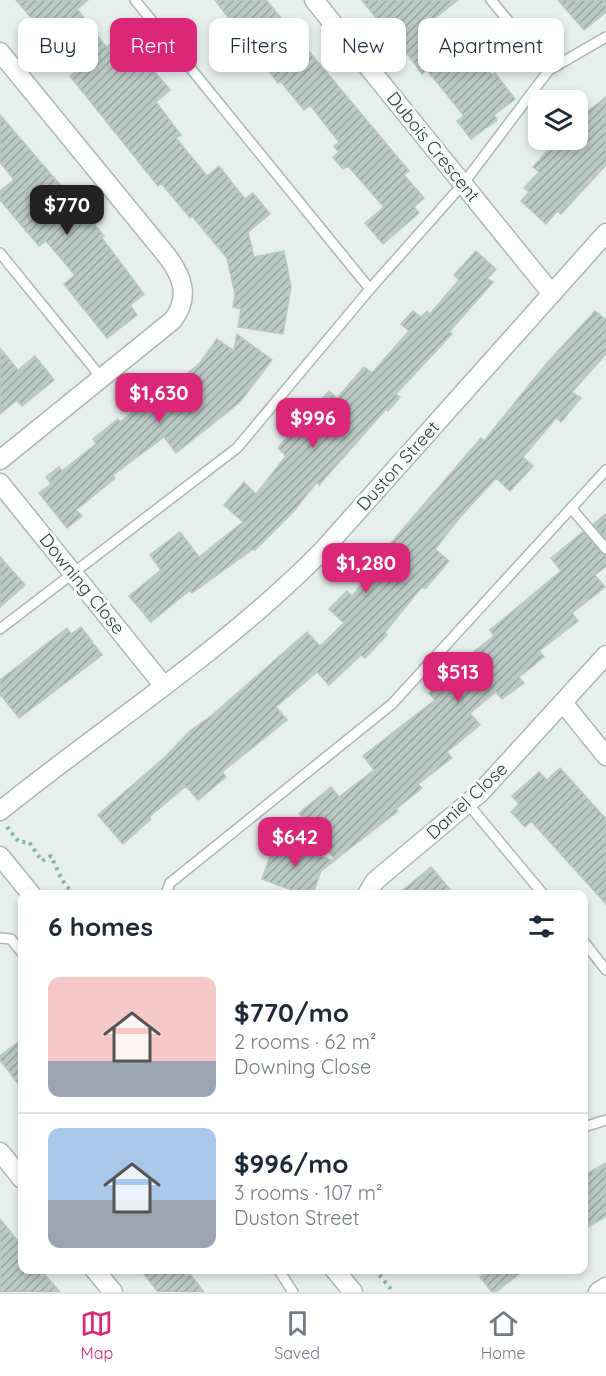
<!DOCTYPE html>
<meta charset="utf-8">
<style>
body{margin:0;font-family:Quicksand,sans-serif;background:#f6f6f7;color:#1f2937;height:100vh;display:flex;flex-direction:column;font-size:22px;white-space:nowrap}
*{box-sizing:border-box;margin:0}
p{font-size:20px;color:#747a83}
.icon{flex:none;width:33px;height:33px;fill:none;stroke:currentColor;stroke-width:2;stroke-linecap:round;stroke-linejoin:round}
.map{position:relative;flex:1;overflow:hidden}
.panel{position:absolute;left:18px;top:890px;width:570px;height:384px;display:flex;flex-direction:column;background:#fff;border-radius:12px;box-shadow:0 3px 9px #0003}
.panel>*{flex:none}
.guide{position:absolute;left:18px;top:18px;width:570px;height:54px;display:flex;gap:12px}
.tools{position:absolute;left:528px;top:90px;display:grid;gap:12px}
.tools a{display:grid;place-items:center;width:60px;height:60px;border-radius:12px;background:#fff;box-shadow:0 3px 9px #0003;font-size:30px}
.price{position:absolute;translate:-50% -51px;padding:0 14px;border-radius:12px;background:#db2777;color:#fff;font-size:20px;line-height:39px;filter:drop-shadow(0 2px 3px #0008)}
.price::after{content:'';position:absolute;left:50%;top:36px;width:18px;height:14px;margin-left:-9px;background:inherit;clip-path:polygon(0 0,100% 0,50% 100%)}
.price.current{background:#222;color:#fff}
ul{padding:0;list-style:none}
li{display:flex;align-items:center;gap:18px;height:150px;padding:0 30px}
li+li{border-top:2px solid #e0e1e3}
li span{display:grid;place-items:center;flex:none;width:168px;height:120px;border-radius:12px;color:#555}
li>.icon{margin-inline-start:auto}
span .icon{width:72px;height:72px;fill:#fffc;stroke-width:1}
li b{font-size:26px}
h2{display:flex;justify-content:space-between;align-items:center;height:72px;padding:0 30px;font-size:26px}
.pill{padding:0 21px;border-radius:12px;background:#fff;box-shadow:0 3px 9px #0003;font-size:21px;line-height:54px}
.pill.current{background:#db2777;color:#fff}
.tab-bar{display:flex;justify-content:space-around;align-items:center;height:84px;border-top:2px solid #e0e1e3;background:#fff;font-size:16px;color:#747a83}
.tab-bar a{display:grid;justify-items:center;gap:3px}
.tab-bar .current{color:#db2777}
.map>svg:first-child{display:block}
.building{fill:url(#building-hatch);stroke:#b8c9c2;stroke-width:1.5}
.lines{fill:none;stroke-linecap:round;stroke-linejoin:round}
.service-casing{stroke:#a8b8b2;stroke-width:12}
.minor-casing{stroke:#a8b8b2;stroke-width:21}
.tertiary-casing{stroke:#a8b8b2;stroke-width:21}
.path{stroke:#86b3a5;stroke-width:4;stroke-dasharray:3 4.5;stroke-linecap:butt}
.service{stroke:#fff;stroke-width:9}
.minor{stroke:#fff;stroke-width:18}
.tertiary{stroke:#fff;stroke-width:18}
.labels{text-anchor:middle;stroke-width:6;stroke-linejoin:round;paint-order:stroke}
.street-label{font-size:18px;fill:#24423a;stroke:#f7fbf9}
</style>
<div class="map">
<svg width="606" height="1292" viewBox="0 0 606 1292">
<defs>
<pattern id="building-hatch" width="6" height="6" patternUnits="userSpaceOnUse" patternTransform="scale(1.5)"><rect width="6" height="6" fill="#bbcac4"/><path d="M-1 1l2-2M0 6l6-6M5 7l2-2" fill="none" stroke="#98a6a0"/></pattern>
</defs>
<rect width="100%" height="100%" fill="#e6efeb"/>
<path class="building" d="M16 0H88L77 9 106 47 116 40 141 72 149 65 170 90 156 102 181 135 176 138 207 176 219 166 245 199 253 193 270 214 248 232 254 257 284 251 291 287 283 334 238 327 241 309 233 307 235 294 227 258 192 216 190 218 161 183 158 186 70 76 78 70 49 32 46 35Z
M215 0H266L409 171 404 175 424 198 414 207 419 213 383 244 365 223 384 207 348 166 343 169 333 157 339 152 334 146 339 142 310 105 304 110 280 81 278 83Z
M362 0H458L436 17 461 53 469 46 492 75 495 73 515 99 494 115 497 120 471 139 457 121 464 116 427 70 422 74 401 45 399 47Z
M558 0H606V12L584 30Z
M606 97V165L561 214 557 211 546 224 521 201 529 192 524 188 539 172 533 167 557 140H578V119Z
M0 115 104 236 102 238 144 294 130 305 137 315 107 338 64 284 75 275 46 241 39 246 0 200V191L14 180 0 162Z
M476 251 496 269 487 279 493 282 449 332 452 334 396 394 400 397 388 411 386 409 319 485 317 482 293 512 255 550 253 549 192 593 190 590 151 622 129 596 161 570 150 555 180 532 199 557 243 522 224 505 244 482 256 494 286 456 278 448 302 421 329 391 337 398 364 367 372 373 409 331 401 324 413 311 421 317 427 311 430 314 459 280 454 275Z
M595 311 606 320V354L572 392 581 398 561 422 556 418 523 457 533 466 510 491 496 478 461 516 435 549 449 561 425 589 422 587 385 632 387 635 365 658 361 655 329 685 317 672 276 707 287 720 222 772 226 777 198 800 186 786 149 817 151 819 123 844 98 815 164 758 190 731 211 716 307 632 320 646 344 623 329 609 347 591 352 596 373 571 377 575 397 551 390 544 481 438 484 441 546 364Z
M237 334 272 360 240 402 176 453 164 437 113 475 115 478 76 510 82 516 67 528 39 493 51 484 46 477 59 467 62 471 96 444 93 439 118 419 120 422 159 391 162 394 200 363 217 339 234 351Z
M0 348 18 370 35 356 54 380 22 406 17 400 0 414Z
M606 514V539L593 524Z
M583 532 606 556V566L595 575 605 587 572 613 578 621 539 651 544 657 519 677 524 683 502 699 496 692 470 713 480 725 447 752 452 758 418 784 422 788 396 809 398 811 335 860 299 813 331 787 339 797 374 770 363 756 435 700 429 693 462 667 459 663 494 636 490 630 561 571 551 558Z
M0 557 25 585 0 607Z
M81 627 102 655 19 718 0 694V680L67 628 71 634Z
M560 768 606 819V904L531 821 525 827 511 812 519 804 512 796 539 772 547 780Z
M276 839 334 861 321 871 313 894H303L262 879Z
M431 867 454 894H398Z
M22 1039V1089L0 1060V1056Z
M606 1163V1217L584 1229V1175Z
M0 1219 22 1246V1269H40L60 1292H0Z
M140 1269H186L204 1292H158Z
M491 1269H525L496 1292H492L480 1277Z"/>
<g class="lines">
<g class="service-casing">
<path id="service" d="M135 0 370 289
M491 0 549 70
M0 253 101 377
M572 509 606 549
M0 629 237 448 370 289 463 184 549 70 606 37
M468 804 543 894
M166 894 170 883 392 704 606 470
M0 938 11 939 22 953
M584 942 606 970
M584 1127 606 1120
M278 1269 293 1292"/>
</g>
<g class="minor-casing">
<path id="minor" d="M314 0 552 294
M0 52 167 256C183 277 190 297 173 320L0 460
M0 483 164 686
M564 704 606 756
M367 894 375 881 480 793 606 655
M0 1152 22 1179
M94 1269 113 1292"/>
</g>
<g class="tertiary-casing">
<path id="tertiary" d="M0 811C108 724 226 649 323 550L606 233
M0 856 31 894
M334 1269 353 1292
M598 1292 606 1287"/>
</g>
<path class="path" d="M7 827 19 842H29L42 861 51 856 62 880 73 894
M375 1269 393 1292"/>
<use href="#service" class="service"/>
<use href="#minor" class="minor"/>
<use href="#tertiary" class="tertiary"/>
</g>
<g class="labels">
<g class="street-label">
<text transform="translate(433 147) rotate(51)" y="6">Dubois Crescent</text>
<text transform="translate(398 466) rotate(-48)" y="6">Duston Street</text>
<text transform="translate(82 584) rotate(51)" y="6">Downing Close</text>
<text transform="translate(467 801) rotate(-43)" y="6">Daniel Close</text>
</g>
</g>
</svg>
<div class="tools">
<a><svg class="icon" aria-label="layers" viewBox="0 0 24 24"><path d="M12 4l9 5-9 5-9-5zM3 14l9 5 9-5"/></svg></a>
</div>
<b class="price current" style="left:67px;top:236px">$770</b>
<b class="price" style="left:159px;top:424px">$1,630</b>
<b class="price" style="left:313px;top:449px">$996</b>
<b class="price" style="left:366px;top:594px">$1,280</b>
<b class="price" style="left:458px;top:703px">$513</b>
<b class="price" style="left:295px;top:868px">$642</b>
<div class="guide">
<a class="pill">Buy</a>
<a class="pill current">Rent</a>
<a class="pill">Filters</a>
<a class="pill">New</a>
<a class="pill">Apartment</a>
</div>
<section class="panel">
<h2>6 homes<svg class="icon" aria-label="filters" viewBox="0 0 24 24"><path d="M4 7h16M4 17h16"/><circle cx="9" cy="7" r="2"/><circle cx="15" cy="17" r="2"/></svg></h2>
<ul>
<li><span style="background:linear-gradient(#f6c9c9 70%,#9aa5b1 0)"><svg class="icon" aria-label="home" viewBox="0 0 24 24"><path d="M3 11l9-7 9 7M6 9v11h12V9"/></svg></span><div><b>$770/mo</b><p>2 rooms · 62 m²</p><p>Downing Close</p></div></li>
<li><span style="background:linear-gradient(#a9c7e8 60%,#9aa5b1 0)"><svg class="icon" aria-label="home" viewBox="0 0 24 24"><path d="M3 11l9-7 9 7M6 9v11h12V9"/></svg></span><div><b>$996/mo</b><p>3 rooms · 107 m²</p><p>Duston Street</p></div></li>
</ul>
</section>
</div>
<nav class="tab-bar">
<a class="current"><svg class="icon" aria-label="map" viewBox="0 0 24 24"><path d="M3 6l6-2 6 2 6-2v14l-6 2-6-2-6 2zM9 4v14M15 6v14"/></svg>Map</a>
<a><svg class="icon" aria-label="saved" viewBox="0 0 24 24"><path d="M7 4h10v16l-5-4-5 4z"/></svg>Saved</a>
<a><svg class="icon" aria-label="home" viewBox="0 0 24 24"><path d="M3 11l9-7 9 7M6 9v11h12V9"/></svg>Home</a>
</nav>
